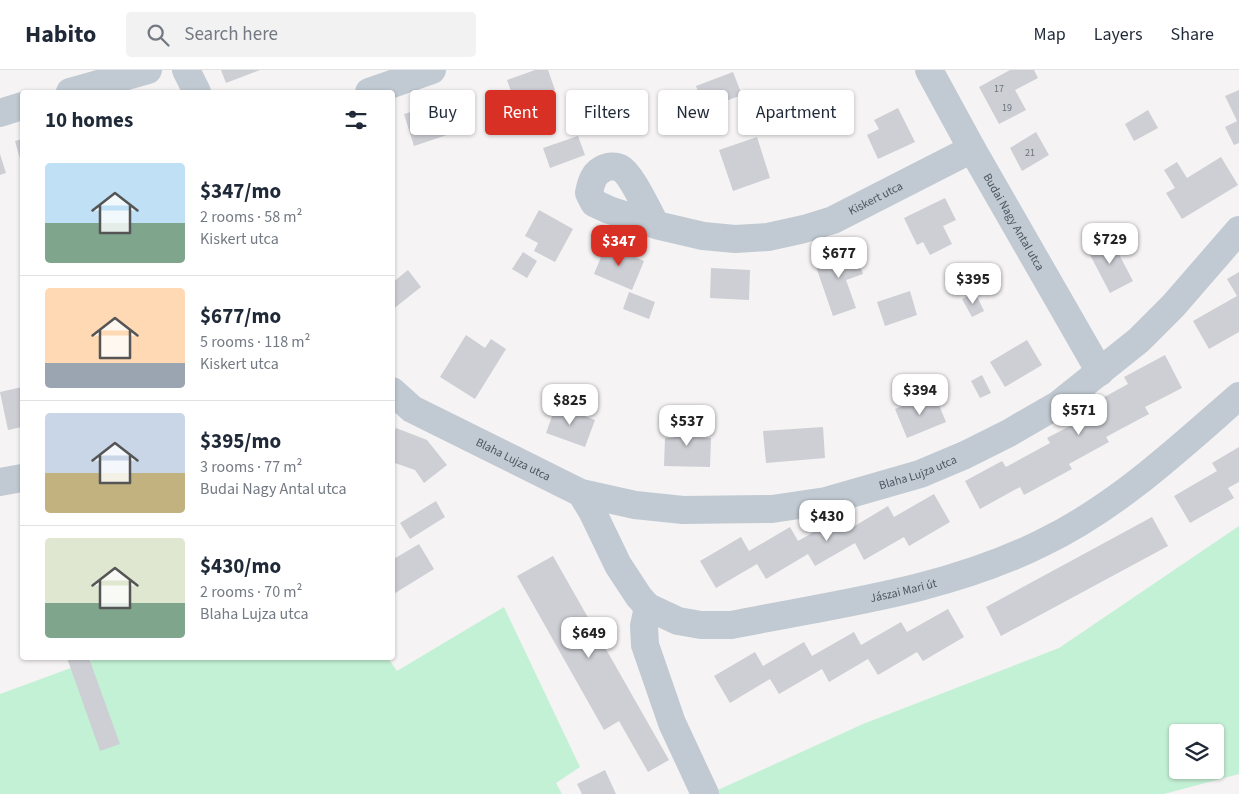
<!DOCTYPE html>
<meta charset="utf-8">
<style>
body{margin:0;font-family:"Source Sans 3",sans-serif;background:#f2f2f3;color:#1f2937;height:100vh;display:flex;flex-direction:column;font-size:19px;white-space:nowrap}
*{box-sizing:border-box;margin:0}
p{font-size:16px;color:#747a83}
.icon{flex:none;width:28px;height:28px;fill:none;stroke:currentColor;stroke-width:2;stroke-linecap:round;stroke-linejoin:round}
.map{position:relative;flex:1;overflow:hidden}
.drawer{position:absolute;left:20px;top:20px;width:375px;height:570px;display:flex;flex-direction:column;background:#fff;border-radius:5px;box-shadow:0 1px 4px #0004}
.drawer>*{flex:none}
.guide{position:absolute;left:410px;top:20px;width:475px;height:45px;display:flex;gap:10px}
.controls{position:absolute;left:1169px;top:654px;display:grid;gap:10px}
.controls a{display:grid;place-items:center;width:55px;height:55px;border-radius:5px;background:#fff;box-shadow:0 1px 4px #0004;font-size:25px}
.price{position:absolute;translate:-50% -42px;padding:0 11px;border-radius:10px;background:#fff;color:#222;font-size:16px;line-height:32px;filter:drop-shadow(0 1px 2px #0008)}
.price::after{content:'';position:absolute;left:50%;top:30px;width:15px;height:11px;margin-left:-8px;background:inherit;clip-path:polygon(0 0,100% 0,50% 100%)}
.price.active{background:#d93025;color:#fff}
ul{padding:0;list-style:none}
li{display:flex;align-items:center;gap:15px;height:125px;padding:0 25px}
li+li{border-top:1px solid #e0e1e3}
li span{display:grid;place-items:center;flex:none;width:140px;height:100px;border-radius:5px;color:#555}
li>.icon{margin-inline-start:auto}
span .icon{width:60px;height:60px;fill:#fffc;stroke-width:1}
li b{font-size:21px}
h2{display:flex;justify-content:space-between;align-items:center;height:60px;padding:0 25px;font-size:21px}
.chip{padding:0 18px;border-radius:5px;background:#fff;box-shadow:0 1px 4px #0004;font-size:18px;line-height:45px}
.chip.active{background:#d93025;color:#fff}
header{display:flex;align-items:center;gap:30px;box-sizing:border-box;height:70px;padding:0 25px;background:#fff;border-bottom:1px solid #e0e1e3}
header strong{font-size:24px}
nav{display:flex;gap:28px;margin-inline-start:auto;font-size:18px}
.search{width:350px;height:45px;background:#f2f2f3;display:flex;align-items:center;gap:12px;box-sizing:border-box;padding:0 18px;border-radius:5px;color:#747a83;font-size:19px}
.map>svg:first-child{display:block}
.green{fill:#c3f1d5;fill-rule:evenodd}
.building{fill:#cdcfd5}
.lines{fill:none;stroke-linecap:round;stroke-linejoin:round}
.minor{stroke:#c1cad2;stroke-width:28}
.labels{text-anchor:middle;stroke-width:5;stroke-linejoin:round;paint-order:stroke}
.number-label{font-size:10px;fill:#6b747e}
.street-label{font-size:12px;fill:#4a5661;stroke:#fff}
</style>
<header>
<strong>Habito</strong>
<div class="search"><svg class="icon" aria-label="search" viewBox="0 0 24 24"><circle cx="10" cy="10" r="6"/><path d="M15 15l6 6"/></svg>Search here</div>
<nav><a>Map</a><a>Layers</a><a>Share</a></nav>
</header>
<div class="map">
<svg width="1239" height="724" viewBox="0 0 1239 724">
<rect width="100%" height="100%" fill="#f5f3f3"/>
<path class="green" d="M1239 456V704L1164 724H709L863 654 1059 578ZM1178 662H1215V700H1178Z
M504 537 580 697 556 713 562 724H0V624L98 588H388L397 601Z"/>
<path class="building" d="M221 0H260L226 13Z
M535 0H548L555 20 537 27 546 51 524 58 507 10Z
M1010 0H1034L1038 8 1015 20 1026 40 999 54 979 17Z
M733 2 742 25 704 39 696 16Z
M1239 20V73L1234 75 1225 57 1237 51 1225 26Z
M441 33 450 64 414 76 404 44Z
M466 35 473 57 462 61 455 38Z
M898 38 915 72 878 89 867 65 879 59 874 50Z
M1148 40 1158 58 1134 71 1125 54Z
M1036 62 1049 85 1022 101 1010 78Z
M578 66 585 85 550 98 543 78Z
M757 67 770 108 733 121 719 80Z
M22 69V96L15 71Z
M0 84 6 103 0 105Z
M1221 87 1238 115 1182 149 1166 123 1175 118 1164 100 1177 92 1187 108Z
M945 128 956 150 943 156 952 174 930 185 923 172 917 175 904 148Z
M539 140 573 159 555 192 534 181 538 173 525 166Z
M1110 167 1133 211 1110 223 1087 179Z
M606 175 644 191 632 220 594 204Z
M854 177 863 204 846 210 856 238 833 246 814 191Z
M523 182 537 191 527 208 512 199Z
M711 198 750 200 749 230 710 228Z
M408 200 421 217 392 240V213Z
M1239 202V262L1209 279 1193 251 1237 226 1227 209Z
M910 221 917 245 885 256 877 232Z
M629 222 655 232 649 249 623 239Z
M975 222 984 241 972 247 962 229Z
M466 265 485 278 491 269 506 279 475 329 440 307Z
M1027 270 1042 295 1005 317 990 292Z
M1165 285 1182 318 1145 337 1149 344 1106 367 1109 372 1069 394 1072 399 1024 425 1020 417 980 439 965 411 1002 391 1006 397 1050 373 1047 368 1093 344 1088 336 1128 314 1124 307Z
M982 305 991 323 980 328 971 311Z
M22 317V357L8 360 0 322Z
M934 323 946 352 907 368 895 339Z
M556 335 595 350 585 377 546 363Z
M675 347 691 348V367L711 368 710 397 664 396 665 368H674Z
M823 357 825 388 766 393 763 361Z
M396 358 427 370 447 395 424 413 415 400 392 392V367Z
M1239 377V412L1228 418 1234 428 1190 453 1174 426 1217 401 1212 393Z
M934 424 950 452 909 476 904 467 864 490 855 473 815 496 808 484 766 509 757 494 716 518 700 491 741 467 749 481 790 457 798 471 840 447 848 460 888 436 894 447Z
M436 431 445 447 410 469 400 453Z
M1152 447 1168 476 1001 566 986 537Z
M419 474 434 499 392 525V490Z
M553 486 669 690 648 702 619 651 604 660 517 506Z
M948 539 964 567 923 591 917 582 878 605 868 589 829 612 822 599 779 624 770 609 730 633 714 606 755 582 763 596 804 572 812 586 854 562 861 575 901 552 907 562Z
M67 588H89L120 674 100 681Z
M605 700 616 724H582L577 714Z"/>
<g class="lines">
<g class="minor">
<path d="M186 0 197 22"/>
<path id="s1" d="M929 0 972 79 1100 302"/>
<path d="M70 22 148 0"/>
<path d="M369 22 432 0"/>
<path d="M0 43 22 36"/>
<path id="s2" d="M656 155C649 143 631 103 620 98 616 96 609 96 605 98 594 102 591 112 589 123L594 133 609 140 656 155 703 166 735 169 768 167 804 159 833 150 972 79"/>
<path id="s3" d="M392 321 412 339 581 423 635 435 683 440 772 439 826 431 920 404 965 385 1009 363 1059 334 1139 270 1173 236 1239 160"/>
<path d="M0 412 22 408"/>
<path id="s4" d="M581 423 592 441 618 495 639 527 648 537 678 551 701 555H731C836 534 946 521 1042 473 1117 437 1177 380 1239 326"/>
<path d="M648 537 644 556 645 575 672 653 705 724"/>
</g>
</g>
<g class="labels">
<g class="number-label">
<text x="999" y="22">17</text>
<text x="1007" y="41">19</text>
<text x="1030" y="86">21</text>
</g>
<g class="street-label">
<text dy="4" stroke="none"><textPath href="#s2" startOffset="420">Kiskert utca</textPath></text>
<text dy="4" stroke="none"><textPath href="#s1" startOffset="174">Budai Nagy Antal utca</textPath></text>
<text dy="4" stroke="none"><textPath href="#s3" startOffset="140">Blaha Lujza utca</textPath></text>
<text dy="4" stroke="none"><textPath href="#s3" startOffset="559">Blaha Lujza utca</textPath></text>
<text dy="4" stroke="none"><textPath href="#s4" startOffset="395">Jászai Mari út</textPath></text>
</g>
</g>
</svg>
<div class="controls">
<a><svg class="icon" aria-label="layers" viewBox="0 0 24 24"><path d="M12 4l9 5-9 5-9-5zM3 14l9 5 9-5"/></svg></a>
</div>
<b class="price" style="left:1110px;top:195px">$729</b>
<b class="price active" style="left:619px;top:197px">$347</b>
<b class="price" style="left:839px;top:209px">$677</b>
<b class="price" style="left:973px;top:235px">$395</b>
<b class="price" style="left:920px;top:346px">$394</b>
<b class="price" style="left:570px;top:356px">$825</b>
<b class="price" style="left:1079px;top:366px">$571</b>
<b class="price" style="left:687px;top:377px">$537</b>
<b class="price" style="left:827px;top:472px">$430</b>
<b class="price" style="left:589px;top:589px">$649</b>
<div class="guide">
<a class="chip">Buy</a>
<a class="chip active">Rent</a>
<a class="chip">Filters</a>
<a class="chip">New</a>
<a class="chip">Apartment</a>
</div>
<section class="drawer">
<h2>10 homes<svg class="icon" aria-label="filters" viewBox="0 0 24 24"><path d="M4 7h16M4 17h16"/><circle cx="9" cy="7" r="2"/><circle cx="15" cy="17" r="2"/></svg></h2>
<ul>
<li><span style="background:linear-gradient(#bfe0f5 60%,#7fa58c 0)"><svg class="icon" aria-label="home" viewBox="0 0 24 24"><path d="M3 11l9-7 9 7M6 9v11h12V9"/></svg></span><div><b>$347/mo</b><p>2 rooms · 58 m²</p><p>Kiskert utca</p></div></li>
<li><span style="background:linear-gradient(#ffd9b3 75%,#9aa5b1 0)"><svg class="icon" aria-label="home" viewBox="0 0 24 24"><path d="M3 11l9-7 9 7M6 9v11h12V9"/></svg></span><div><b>$677/mo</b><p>5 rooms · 118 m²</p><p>Kiskert utca</p></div></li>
<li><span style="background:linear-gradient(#c9d6e8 60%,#c2b280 0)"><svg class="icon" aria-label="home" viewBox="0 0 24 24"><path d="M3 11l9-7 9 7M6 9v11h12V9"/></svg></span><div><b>$395/mo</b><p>3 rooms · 77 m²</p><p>Budai Nagy Antal utca</p></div></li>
<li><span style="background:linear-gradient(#dfe7d0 65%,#7fa58c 0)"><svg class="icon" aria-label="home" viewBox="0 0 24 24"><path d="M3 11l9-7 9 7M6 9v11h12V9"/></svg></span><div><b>$430/mo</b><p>2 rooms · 70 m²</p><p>Blaha Lujza utca</p></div></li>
</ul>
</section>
</div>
